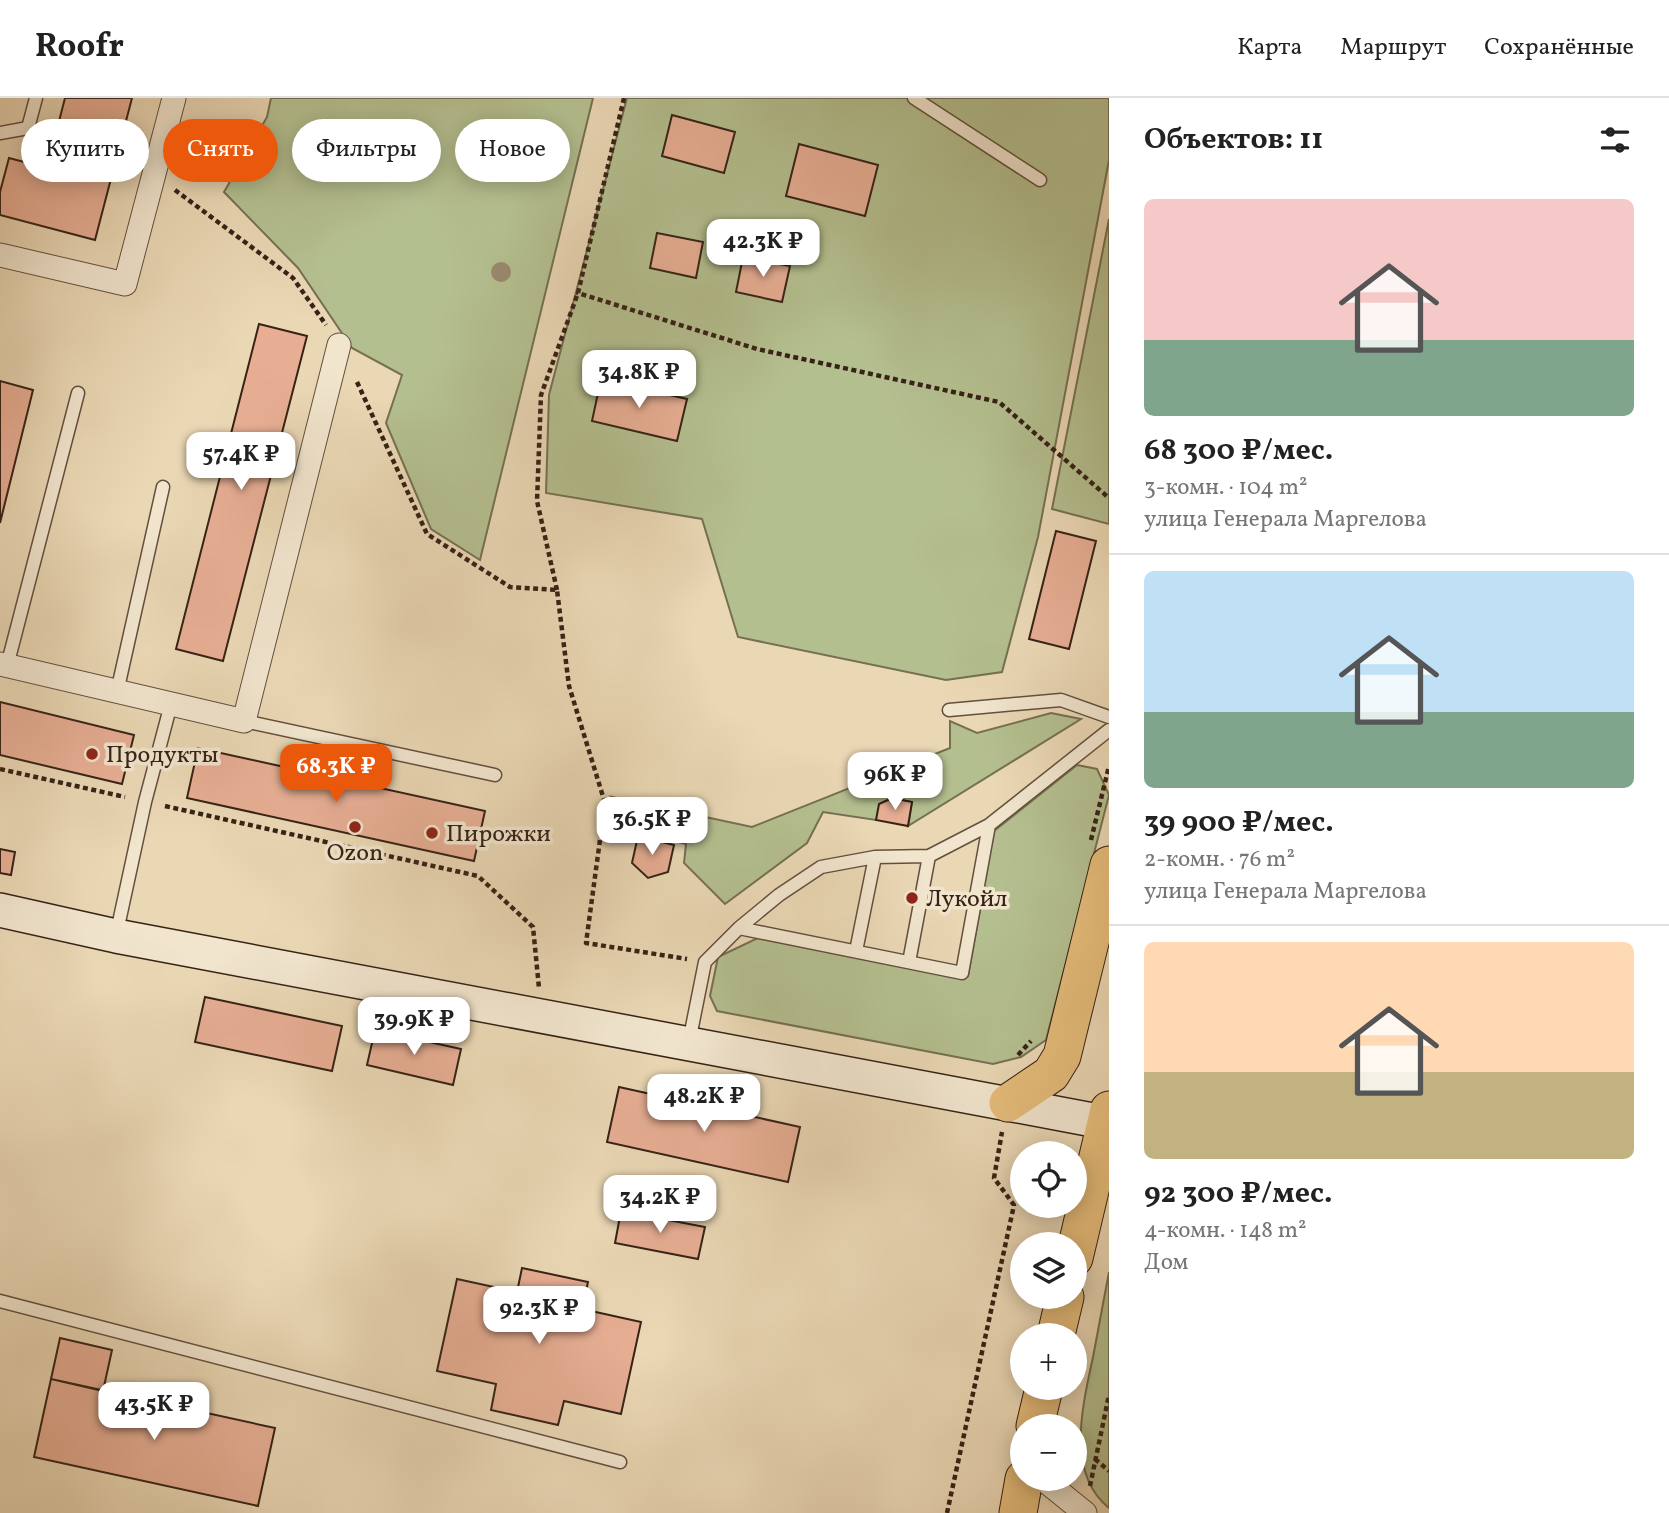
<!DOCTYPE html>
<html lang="ru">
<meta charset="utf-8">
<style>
body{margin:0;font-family:Vollkorn,serif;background:#f2f2f2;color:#222;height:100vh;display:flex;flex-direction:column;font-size:26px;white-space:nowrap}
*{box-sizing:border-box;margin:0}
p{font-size:23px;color:#767676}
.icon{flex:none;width:38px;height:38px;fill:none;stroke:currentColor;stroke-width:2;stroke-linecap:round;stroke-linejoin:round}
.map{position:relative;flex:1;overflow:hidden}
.details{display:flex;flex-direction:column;background:#fff;width:560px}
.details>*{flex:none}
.banner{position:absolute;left:21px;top:21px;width:665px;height:63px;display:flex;gap:14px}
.controls{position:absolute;left:1010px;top:1043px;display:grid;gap:14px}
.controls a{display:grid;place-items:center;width:77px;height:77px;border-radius:50%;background:#fff;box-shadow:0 4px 18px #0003;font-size:35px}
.price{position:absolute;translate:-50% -60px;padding:0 16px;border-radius:14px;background:#fff;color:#222;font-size:23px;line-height:46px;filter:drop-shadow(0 2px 4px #0008)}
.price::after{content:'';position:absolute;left:50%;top:42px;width:21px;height:16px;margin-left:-10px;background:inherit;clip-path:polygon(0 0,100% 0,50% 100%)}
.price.on{background:#ea580c;color:#fff}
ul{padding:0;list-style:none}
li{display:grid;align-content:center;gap:14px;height:371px;padding:0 35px}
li+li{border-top:2px solid #e0e0e0}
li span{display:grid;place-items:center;height:217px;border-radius:10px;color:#555}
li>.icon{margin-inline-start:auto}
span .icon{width:126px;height:126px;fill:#fffc;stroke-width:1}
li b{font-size:30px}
h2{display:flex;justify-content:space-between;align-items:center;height:84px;padding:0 35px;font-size:30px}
.chip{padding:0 24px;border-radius:32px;background:#fff;box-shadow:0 4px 18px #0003;font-size:24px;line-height:63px}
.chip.on{background:#ea580c;color:#fff}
header{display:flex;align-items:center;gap:42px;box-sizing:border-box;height:98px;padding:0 35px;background:#fff;border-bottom:2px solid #e0e0e0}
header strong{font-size:33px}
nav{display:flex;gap:38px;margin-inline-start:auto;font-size:24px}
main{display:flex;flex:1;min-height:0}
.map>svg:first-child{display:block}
.green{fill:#b4bf8f;stroke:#757052;stroke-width:2}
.building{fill:#e7ae94;stroke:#362216;stroke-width:2}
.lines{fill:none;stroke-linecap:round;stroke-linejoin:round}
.lane-casing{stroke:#634f3e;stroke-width:15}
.street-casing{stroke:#634f3e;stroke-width:25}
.secondary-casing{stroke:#362216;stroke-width:36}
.primary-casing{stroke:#362216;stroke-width:39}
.path{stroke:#362216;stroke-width:4.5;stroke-dasharray:5 3.5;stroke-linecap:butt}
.lane{stroke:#f1e5ce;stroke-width:12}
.street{stroke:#f1e5ce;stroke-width:23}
.secondary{stroke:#f1e5ce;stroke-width:33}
.primary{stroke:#e5bc7a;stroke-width:37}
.tree{fill:#99896e}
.poi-dot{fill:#8f2418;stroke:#f1e5ce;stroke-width:2.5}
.labels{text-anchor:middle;stroke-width:7;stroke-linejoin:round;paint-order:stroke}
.poi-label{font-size:24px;fill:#362216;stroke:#f1e5ce;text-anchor:start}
</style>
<header>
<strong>Roofr</strong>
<nav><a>Карта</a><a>Маршрут</a><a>Сохранённые</a></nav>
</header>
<main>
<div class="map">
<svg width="1109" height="1415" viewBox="0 0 1109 1415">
<rect width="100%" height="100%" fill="#ead7b4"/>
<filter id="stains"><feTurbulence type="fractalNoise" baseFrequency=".00286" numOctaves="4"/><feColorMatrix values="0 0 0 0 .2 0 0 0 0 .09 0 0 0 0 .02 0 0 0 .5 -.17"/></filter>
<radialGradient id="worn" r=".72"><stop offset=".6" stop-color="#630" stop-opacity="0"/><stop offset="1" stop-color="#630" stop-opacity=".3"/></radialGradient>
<path class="green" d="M271 0H593L480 462 431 431 386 325 402 277 352 250 298 170 224 94 267 19Z
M627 0H1109V62L1038 439 1002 574 946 582 738 539 702 421 546 395 549 297Z
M1109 121V426L1052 411Z
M1051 615 1081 621 908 728 912 704 892 700 876 722 823 714 807 745 725 806 684 765 686 746 653 737 612 699 752 729 950 650V623L977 635Z
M1077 667 1097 671 1109 697 1046 942 1021 959 993 966 717 913 710 898 718 859 762 838 968 878 994 733Z
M1109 1174V1410C1065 1375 1083 1306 1093 1259 1098 1231 1104 1202 1109 1174Z"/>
<path class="building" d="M65 0H132L95 142 0 117V94L9 60 47 70Z
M672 17 735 34 724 75 662 58Z
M799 46 878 67 865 118 786 98Z
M657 135 703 144 696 180 650 170Z
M743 159 790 168 782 204 736 194Z
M259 226 307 238 223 563 176 551Z
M601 281 687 301 677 343 592 323Z
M0 283 33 292 0 425Z
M1056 433 1096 443 1069 551 1029 541Z
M0 604 134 637 122 686 0 657Z
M198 650 485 713 474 763 187 700Z
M892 700 912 704 908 728 876 722 879 706Z
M638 738 674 747 668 774 648 780 632 765Z
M0 751 15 754 11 777 0 775Z
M205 899 342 928 332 973 195 944Z
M375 932 461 951 453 987 367 967Z
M619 989 800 1029 788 1084 607 1044Z
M621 1113 705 1129 698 1161 615 1145Z
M522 1170 588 1184 582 1211 641 1224 621 1316 564 1303 558 1327 491 1312 496 1286 437 1273 457 1181 517 1194Z
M60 1240 112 1252 103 1293 51 1281Z
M51 1281 275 1330 258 1408 34 1359Z"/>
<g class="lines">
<g class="lane-casing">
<path id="lane" d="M914 0 1040 82
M0 35 28 30 36 0
M7 568 78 295
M117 594 163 389
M949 612 1061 602 1109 619
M244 623 495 677
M739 830 962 875 989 727
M116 838 145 704 171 606
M856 853 875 759
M909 864 929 758
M689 944 705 864 739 830 779 797 821 769 875 759 929 758 989 727 1109 632
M0 1203 620 1364"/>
</g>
<g class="street-casing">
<path id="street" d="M0 157 125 186 174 0
M0 566 244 623 339 247
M1043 1381 1085 1415"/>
</g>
<g class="secondary-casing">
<path id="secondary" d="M0 812 116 838 1109 1025"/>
</g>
<g class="primary-casing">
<path id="primary" d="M1008 1005 1051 976 1062 958 1109 767
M1074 1160 1109 1012
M1056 1237 1065 1199
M1035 1328 1044 1290
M1018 1415 1024 1381"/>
</g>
<path class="path" d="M624 0 578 195 757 251 999 304 1109 400
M175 92 293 180 326 227
M357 284 427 436 510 489 557 492 569 588 605 705 586 845 687 861
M557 492 537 403 541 297 578 195
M0 671 125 699
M165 708 478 778 533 829 539 890
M1091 742 1109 668
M1018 957 1031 943
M1095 1361 1109 1373
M1090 1388 1109 1297
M947 1415 1014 1107 994 1080 1002 1034"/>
<use href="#lane" class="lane"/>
<use href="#street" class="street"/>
<use href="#secondary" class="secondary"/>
<use href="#primary" class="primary"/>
</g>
<circle class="tree" cx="501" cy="174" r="10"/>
<g class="poi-dot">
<circle cx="92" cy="656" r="7"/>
<circle cx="355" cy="729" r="7"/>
<circle cx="432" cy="735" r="7"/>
<circle cx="912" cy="800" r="7"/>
</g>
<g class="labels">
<g class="poi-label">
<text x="106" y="664">Продукты</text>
<text x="446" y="743">Пирожки</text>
<text x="355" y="762" text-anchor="middle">Ozon</text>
<text x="926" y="808">Лукойл</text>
</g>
</g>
<rect width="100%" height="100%" filter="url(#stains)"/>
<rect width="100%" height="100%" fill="url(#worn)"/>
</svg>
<div class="controls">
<a><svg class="icon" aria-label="locate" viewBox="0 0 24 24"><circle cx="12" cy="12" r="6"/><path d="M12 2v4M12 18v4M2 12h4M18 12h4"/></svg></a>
<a><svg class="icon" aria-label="layers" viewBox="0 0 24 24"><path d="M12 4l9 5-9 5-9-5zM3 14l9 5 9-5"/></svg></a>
<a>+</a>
<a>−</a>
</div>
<b class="price" style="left:763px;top:181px">42.3K ₽</b>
<b class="price" style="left:639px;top:312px">34.8K ₽</b>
<b class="price" style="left:241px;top:394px">57.4K ₽</b>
<b class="price on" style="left:336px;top:706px">68.3K ₽</b>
<b class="price" style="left:895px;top:714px">96K ₽</b>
<b class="price" style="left:652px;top:759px">36.5K ₽</b>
<b class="price" style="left:414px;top:959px">39.9K ₽</b>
<b class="price" style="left:704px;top:1036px">48.2K ₽</b>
<b class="price" style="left:660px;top:1137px">34.2K ₽</b>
<b class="price" style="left:539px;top:1248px">92.3K ₽</b>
<b class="price" style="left:154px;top:1344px">43.5K ₽</b>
<div class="banner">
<a class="chip">Купить</a>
<a class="chip on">Снять</a>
<a class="chip">Фильтры</a>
<a class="chip">Новое</a>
</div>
</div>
<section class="details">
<h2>Объектов: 11<svg class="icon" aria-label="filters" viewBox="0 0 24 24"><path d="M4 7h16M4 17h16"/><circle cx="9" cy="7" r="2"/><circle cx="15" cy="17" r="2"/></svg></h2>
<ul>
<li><span style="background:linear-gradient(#f6c9c9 65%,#7fa58c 0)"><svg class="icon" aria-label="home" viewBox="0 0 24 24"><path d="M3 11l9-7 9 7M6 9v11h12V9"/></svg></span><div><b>68 300 ₽/мес.</b><p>3-комн. · 104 m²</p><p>улица Генерала Маргелова</p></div></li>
<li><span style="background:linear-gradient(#bfe0f5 65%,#7fa58c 0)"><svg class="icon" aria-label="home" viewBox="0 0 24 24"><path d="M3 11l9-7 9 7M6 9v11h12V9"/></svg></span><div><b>39 900 ₽/мес.</b><p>2-комн. · 76 m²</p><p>улица Генерала Маргелова</p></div></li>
<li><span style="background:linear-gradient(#ffd9b3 60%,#c2b280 0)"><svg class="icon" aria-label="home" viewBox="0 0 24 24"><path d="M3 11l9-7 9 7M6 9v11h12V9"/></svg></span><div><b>92 300 ₽/мес.</b><p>4-комн. · 148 m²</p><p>Дом</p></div></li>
</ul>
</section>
</main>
